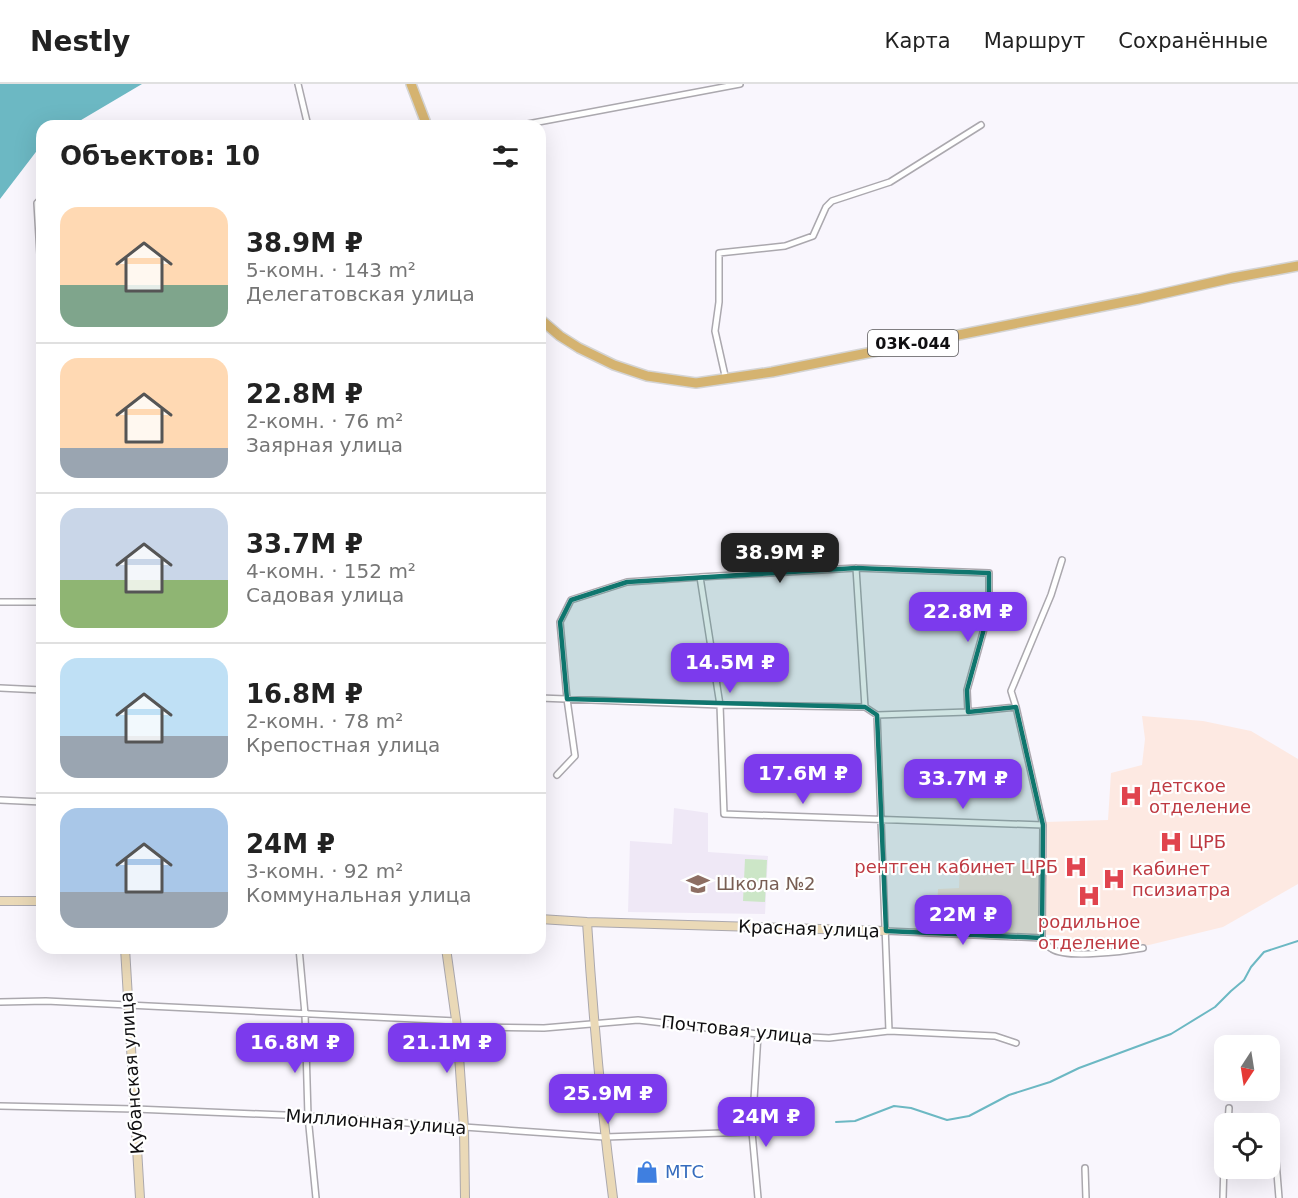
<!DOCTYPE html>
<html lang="ru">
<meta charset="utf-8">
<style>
body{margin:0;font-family:"DejaVu Sans",sans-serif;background:#f2f2f2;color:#222;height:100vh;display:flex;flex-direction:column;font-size:22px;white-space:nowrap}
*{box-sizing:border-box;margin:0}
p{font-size:20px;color:#767676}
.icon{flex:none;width:33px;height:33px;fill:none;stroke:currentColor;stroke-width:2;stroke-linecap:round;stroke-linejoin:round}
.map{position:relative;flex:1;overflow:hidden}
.panel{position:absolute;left:36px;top:36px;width:510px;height:834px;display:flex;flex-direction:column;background:#fff;border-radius:18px;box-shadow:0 6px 24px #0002}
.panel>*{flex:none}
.needle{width:39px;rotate:192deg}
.tools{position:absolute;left:1214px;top:951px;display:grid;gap:12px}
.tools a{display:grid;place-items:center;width:66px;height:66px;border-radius:12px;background:#fff;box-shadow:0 6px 24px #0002;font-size:30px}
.price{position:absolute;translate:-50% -51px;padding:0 14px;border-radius:12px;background:#7c3aed;color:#fff;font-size:20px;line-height:39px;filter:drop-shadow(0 2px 3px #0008)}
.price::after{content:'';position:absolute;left:50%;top:36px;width:18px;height:14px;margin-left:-9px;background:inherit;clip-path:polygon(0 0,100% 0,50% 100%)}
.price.current{background:#222;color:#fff}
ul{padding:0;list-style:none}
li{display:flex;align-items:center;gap:18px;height:150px;padding:0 24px}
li+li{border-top:2px solid #e0e0e0}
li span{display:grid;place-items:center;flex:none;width:168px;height:120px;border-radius:18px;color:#555}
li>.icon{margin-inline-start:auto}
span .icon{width:72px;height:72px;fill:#fffc;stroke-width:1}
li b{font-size:26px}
h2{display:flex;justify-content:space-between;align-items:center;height:72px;padding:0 24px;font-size:26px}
header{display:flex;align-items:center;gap:36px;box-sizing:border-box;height:84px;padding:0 30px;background:#fff;border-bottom:2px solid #e0e0e0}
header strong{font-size:28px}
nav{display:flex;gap:33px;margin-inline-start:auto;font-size:21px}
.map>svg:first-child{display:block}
.built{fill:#efe8f6}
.medical{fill:#fde9e2}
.pitch{fill:#cce6c7}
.water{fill:#6cb8c3}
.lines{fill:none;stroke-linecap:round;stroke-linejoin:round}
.stream{stroke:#6cb8c3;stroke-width:2}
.street-casing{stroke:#aba8ae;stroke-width:8}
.secondary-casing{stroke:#aba8ae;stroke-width:10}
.primary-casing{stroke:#d4d4d4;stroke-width:12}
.street{stroke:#fff;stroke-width:5}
.secondary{stroke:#ead9b7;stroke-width:8}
.primary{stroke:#d5b370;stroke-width:9}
.marked{fill:#0f766e;fill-opacity:0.2;stroke:#0f766e;stroke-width:4.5;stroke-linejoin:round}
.labels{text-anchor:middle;stroke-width:4.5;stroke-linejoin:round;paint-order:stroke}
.shield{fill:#fff;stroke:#585758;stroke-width:1.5}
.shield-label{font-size:16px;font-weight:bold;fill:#100f11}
.health-label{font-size:18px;fill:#be3a42;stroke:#fff;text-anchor:start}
.education-label{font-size:18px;fill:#785e54;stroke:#fff;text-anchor:start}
.street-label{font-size:18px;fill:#100f11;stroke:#fff}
.shop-label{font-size:18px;fill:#366cbe;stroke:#fff;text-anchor:start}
</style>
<header>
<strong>Nestly</strong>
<nav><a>Карта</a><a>Маршрут</a><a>Сохранённые</a></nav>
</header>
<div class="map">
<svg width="1298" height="1114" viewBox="0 0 1298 1114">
<rect width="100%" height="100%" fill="#f9f6fd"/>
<path class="built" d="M674 724 708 729V768L768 772 765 830 628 828 630 757 672 760Z"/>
<path class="medical" d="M1142 632 1203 637 1251 647 1298 675V800L1223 843 1149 861 1107 867 1078 865 1067 852 936 845 938 805 959 804 960 779H1040L1046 738 1108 736 1111 689 1142 681 1145 655Z"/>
<path class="pitch" d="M745 775 767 776 765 818 743 817Z"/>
<path class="water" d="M0 0H142L71 42H42V60L0 115Z"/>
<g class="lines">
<path class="stream" d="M836 1038 855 1037 894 1022 911 1024 947 1036 969 1032 1009 1011 1050 998 1079 984 1171 950 1215 923 1231 907 1244 896 1251 883 1264 868 1298 857"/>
<g class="street-casing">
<path id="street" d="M298 0 308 42
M517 42 740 0
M42 114 37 119 42 204
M726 296 715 247 719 218V169L785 162 813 152 826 123 832 117 890 98 981 41
M856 484 865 623
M700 493 720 621 724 730 1043 741
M0 518H42
M0 604 42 606
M540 614 720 621 865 623 877 631 968 628 1016 623
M877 631 889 947
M557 691 575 672 567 615 560 538 571 516 627 498 700 493 856 484 989 489V527L967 606 968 628
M0 716 42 718
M886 847 1042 854C1045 858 1048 863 1052 865 1068 875 1125 867 1143 864
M1042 854 1043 741 1016 623 1011 607 1051 511 1062 476
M299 864 305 930 308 1032 316 1114
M0 918 46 917 456 937
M457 943 544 944 638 936 758 950 829 954 889 947 995 952 1016 959
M0 1022 135 1025 308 1032 605 1053 752 1048
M1228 1040 1229 1024
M1276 1077 1279 1114
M1085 1084 1086 1114
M758 1114 752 1048 758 950
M1223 1114 1224 1079"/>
</g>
<g class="secondary-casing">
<path id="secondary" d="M0 817H42
M540 835 587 838 886 847
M587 838C593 931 601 1022 613 1114
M125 864 140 1114
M446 864 457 943 464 1044 465 1114"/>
</g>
<g class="primary-casing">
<path id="primary" d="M411 0 427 42
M540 235 560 252 579 264 614 281 647 292 696 299 772 288 1139 215 1232 194 1298 182"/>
</g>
<use href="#street" class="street"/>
<use href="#secondary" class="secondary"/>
<use href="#primary" class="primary"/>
</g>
<path class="marked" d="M856 484 989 489V527L967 606 968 628 1016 623 1043 741 1042 854 886 847 877 631 865 623 567 615 560 538 571 516 627 498Z"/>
<defs>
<g id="hospital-bare" transform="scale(1.8)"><path d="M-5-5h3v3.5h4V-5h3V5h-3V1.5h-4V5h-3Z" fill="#e0444e" stroke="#fff" stroke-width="2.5" paint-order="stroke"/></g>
<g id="school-bare" transform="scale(1.8)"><path d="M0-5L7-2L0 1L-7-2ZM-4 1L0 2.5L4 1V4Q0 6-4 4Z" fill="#8d6e63" stroke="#fff" stroke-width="2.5" paint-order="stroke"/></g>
<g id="shop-bare" transform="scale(1.8)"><path d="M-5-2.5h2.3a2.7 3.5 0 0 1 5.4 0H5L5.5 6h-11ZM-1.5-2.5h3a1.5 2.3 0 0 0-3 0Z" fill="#3f7fe0" stroke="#fff" stroke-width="2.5" paint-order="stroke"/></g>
</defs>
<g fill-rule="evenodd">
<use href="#hospital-bare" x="1131" y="712"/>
<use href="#hospital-bare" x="1171" y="758"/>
<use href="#hospital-bare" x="1076" y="783"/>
<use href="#hospital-bare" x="1114" y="795"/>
<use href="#school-bare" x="698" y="800"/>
<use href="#hospital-bare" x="1089" y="812"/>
<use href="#shop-bare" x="647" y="1088"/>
</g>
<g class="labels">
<rect class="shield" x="868" y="246" width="90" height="26" rx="4.5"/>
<g class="shield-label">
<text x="913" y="265">03К-044</text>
</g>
<g class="health-label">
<text x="1149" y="708">детское<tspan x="1149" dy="21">отделение</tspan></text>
<text x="1189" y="764">ЦРБ</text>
<text x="1058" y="789" text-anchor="end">рентген кабинет ЦРБ</text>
<text x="1132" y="791">кабинет<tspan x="1132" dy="21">псизиатра</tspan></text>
<text x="1089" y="844" text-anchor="middle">родильное<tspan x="1089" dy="21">отделение</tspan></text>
</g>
<g class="education-label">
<text x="716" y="806">Школа №2</text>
</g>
<g class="street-label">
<text transform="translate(809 845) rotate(2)" y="6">Красная улица</text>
<text transform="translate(737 946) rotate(6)" y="6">Почтовая улица</text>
<text transform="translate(132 989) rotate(-94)" y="6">Кубанская улица</text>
<text transform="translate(376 1038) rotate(4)" y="6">Миллионная улица</text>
</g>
<g class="shop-label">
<text x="665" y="1094">МТС</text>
</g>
</g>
</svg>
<div class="tools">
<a><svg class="needle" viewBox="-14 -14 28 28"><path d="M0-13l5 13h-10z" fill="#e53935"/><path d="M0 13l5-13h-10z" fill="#767676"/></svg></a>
<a><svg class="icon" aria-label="locate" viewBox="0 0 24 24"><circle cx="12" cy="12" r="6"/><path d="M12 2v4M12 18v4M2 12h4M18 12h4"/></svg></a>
</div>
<b class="price current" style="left:780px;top:500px">38.9M ₽</b>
<b class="price" style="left:968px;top:559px">22.8M ₽</b>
<b class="price" style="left:730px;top:610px">14.5M ₽</b>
<b class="price" style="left:803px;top:721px">17.6M ₽</b>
<b class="price" style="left:963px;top:726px">33.7M ₽</b>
<b class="price" style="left:963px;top:862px">22M ₽</b>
<b class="price" style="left:295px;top:990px">16.8M ₽</b>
<b class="price" style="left:447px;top:990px">21.1M ₽</b>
<b class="price" style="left:608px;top:1041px">25.9M ₽</b>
<b class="price" style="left:766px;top:1064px">24M ₽</b>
<section class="panel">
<h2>Объектов: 10<svg class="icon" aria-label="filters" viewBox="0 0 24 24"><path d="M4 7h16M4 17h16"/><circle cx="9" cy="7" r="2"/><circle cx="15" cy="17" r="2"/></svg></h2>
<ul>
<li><span style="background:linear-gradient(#ffd9b3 65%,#7fa58c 0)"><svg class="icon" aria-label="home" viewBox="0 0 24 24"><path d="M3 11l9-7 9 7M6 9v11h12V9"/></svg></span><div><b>38.9M ₽</b><p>5-комн. · 143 m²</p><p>Делегатовская улица</p></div></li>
<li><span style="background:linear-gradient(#ffd9b3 75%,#9aa5b1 0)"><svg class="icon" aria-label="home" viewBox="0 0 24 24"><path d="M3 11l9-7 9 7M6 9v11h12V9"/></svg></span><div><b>22.8M ₽</b><p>2-комн. · 76 m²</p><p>Заярная улица</p></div></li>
<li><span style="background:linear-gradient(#c9d6e8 60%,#8fb573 0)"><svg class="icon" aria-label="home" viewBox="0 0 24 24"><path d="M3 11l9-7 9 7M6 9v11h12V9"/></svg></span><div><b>33.7M ₽</b><p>4-комн. · 152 m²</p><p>Садовая улица</p></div></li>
<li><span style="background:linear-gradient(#bfe0f5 65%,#9aa5b1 0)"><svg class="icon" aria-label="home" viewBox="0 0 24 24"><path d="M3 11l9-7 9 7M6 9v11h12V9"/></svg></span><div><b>16.8M ₽</b><p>2-комн. · 78 m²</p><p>Крепостная улица</p></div></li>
<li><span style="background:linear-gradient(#a9c7e8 70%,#9aa5b1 0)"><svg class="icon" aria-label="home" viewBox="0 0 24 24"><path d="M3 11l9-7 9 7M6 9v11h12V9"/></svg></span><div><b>24M ₽</b><p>3-комн. · 92 m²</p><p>Коммунальная улица</p></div></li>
</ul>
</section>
</div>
